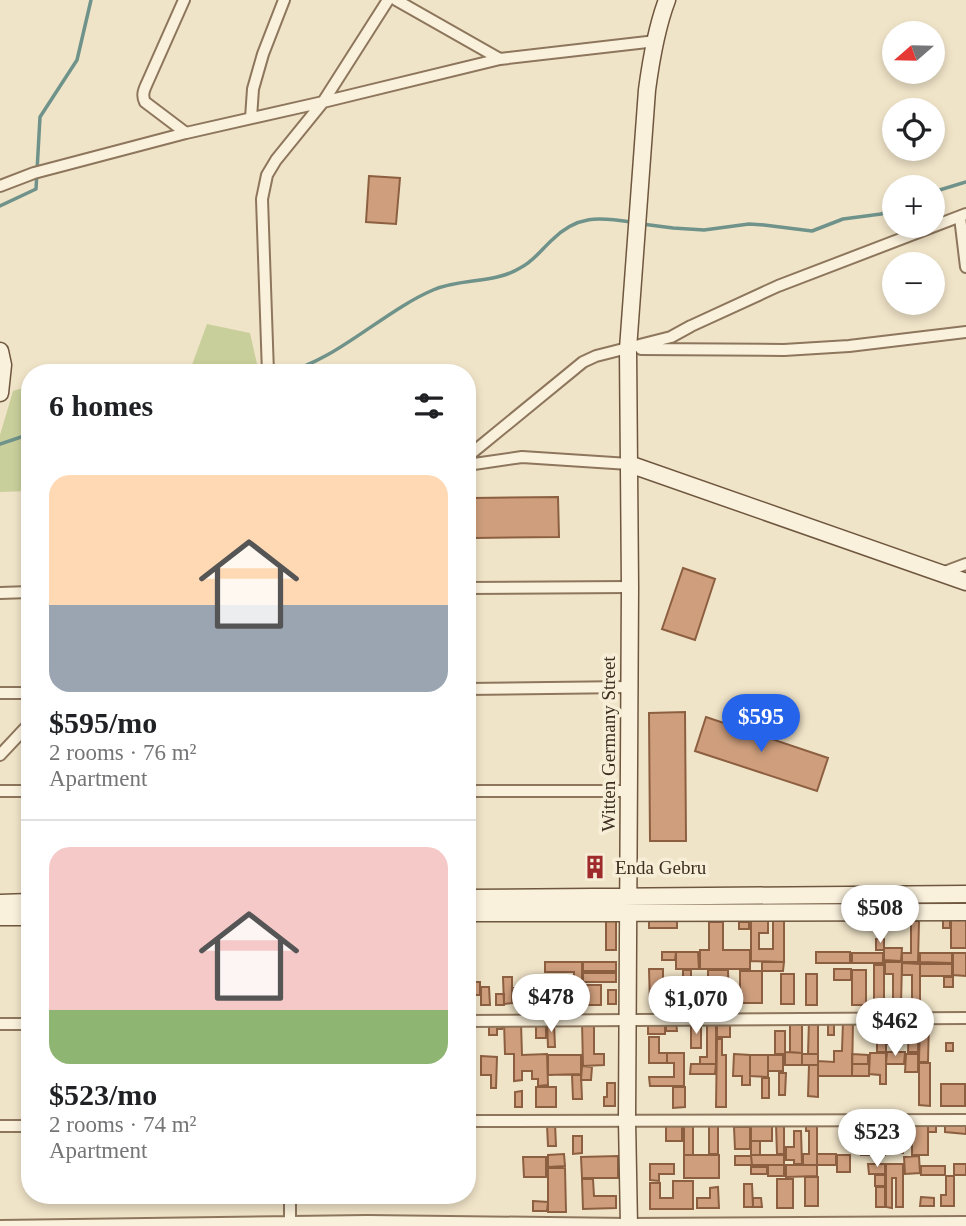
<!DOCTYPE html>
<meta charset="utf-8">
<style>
body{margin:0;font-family:Georgia,serif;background:#f2f2f2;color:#202124;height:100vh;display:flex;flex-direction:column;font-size:26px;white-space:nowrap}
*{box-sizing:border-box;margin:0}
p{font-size:23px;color:#757577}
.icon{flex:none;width:38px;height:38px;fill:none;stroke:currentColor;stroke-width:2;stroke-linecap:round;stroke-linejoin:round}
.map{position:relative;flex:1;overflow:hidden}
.side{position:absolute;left:21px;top:364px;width:455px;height:840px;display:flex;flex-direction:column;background:#fff;border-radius:28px;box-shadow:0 4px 10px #0003}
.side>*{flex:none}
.needle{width:46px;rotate:250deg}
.fabs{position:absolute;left:882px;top:21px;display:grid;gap:14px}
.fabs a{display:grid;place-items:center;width:63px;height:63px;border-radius:50%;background:#fff;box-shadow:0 4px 10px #0003;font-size:35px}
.price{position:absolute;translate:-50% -60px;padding:0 16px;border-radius:24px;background:#fff;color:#222;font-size:23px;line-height:46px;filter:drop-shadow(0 2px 4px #0008)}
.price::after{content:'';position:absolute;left:50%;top:42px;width:21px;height:16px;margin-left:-10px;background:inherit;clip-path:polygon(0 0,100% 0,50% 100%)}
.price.on{background:#2563eb;color:#fff}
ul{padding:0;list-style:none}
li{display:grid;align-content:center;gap:14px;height:371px;padding:0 28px}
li+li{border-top:2px solid #e0e0e0}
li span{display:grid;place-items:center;height:217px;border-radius:21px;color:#555}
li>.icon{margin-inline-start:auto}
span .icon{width:126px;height:126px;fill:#fffc;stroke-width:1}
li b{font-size:30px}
h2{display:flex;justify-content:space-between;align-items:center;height:84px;padding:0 28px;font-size:30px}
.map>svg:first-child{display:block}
.green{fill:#c9cf9b}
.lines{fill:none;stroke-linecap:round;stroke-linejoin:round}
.stream{stroke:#6f938a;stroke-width:3.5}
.building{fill:#cf9f7d;stroke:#8d5f41;stroke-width:2}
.street-casing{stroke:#8d765c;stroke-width:14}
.secondary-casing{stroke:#6f573f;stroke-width:19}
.street{stroke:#faf1dc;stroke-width:10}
.secondary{stroke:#faf1dc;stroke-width:16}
.labels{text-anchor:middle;stroke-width:7;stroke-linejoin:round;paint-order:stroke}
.street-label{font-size:19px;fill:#3d2e20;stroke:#f7eed8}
.poi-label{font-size:19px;fill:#3d2e20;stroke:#f7eed8;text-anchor:start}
</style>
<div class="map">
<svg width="966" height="1226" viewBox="0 0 966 1226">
<rect width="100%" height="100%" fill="#f0e4c8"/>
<path class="green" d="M207 324 250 333 259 373H189Z
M30 386V491L0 492V435L13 391Z"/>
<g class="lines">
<path class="stream" d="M933 192 966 182
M0 206 36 189 40 117 77 60 91 0
M642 224 673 228 704 230 749 224 764 225 812 231 843 219 881 214 894 209
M283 373C336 361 382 312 433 290 461 278 494 284 520 268 534 261 541 250 552 240 577 215 599 217 631 222
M0 444 30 434"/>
</g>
<path class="building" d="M369 176 400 178 396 224 366 222Z
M558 497 559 537 474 538 473 498Z
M683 568 715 579 695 640 662 629Z
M685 712 686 841H650L649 713Z
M706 717 828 758 817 791 695 751Z
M587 857H603V877L588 878Z
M649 918H677V928H649Z
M751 919 768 920V933H759V949H773V921H784V962L751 961Z
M951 919H966V948H951Z
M606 920H616V950H606Z
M943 920H950V928H943Z
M911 921H919L918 962H902V953H911Z
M709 922H723V950H750V969H700V950H709Z
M739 922H749V929H739Z
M876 939H884V950H876Z
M884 948H902L901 961 884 960Z
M662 952H676L675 960H662Z
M676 952H698L699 969H676Z
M816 952H850V963H816Z
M852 953H883V963H852Z
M920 953H952V963L920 962Z
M953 953H966V976L953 975Z
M545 962H582V987H574V972H545Z
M583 962H616V971H583Z
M762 962H784L783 971H762Z
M885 962H902L901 1005H893V974H885Z
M902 963 920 964V1005H912V975H902Z
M920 964H952V976H920Z
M874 965H884V1005L874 1004Z
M649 969H663V1004H650Z
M834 969H851V980H834Z
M683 970H691V1003H683Z
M708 970H728L729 1003H708Z
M852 970H866V1005H852Z
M740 971H762V1003H740Z
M583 973H616V982H583Z
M781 974H794V1004H781Z
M806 974H817V1005H806Z
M503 977H512V1003L504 1004Z
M944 977H953V987H944Z
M473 982H480V995H473Z
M583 985H601V1005H583Z
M481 987H489L490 1005H481Z
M513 988H522V1003H513Z
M537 989H546L547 1004H537Z
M608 990H616V1004H608Z
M496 994H504V1005H496Z
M648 1020H665V1034H648Z
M809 1020H818V1054H808Z
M909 1020H919L918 1052H908Z
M920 1020H929L928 1062H919Z
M666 1021H676L677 1031H666Z
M828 1021H834V1035H828Z
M843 1021H853L852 1076H818V1061L834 1062V1051H842Z
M877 1021H886V1052H877Z
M504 1022H521L522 1055 547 1054 548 1085 538 1086V1079H532V1071H522V1080L514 1081V1054H505Z
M547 1022H554L555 1047H548Z
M582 1022H594V1054H604V1065L583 1066Z
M707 1022H716V1064H700V1057H707Z
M790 1022H802V1053L790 1052Z
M489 1023H503L502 1029H497V1035H489Z
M717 1023H730V1037H717Z
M536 1024H546V1038H536Z
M691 1024H701V1048H691Z
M887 1029H895L894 1044H887Z
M775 1031H785V1054H775Z
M649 1037H659V1053H667V1063H649Z
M717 1039H722V1055H726V1107H716Z
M946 1043H953V1051H946Z
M785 1052 802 1053V1065H785Z
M887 1052H905L904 1064H886Z
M667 1053H684V1086H650L649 1077H674V1063H667Z
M870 1053H886V1084H880V1075L869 1074Z
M734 1054 750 1055V1085H742V1076H733Z
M802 1054H818V1065H802Z
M852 1054 868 1055V1064H852Z
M906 1054H918V1072H905Z
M548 1055H581V1074L548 1075Z
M750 1055H768V1077L750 1076Z
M768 1055H783V1071H768Z
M481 1056 497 1057 496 1088H491V1075H481Z
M919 1063H930V1106L919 1105Z
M691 1064H716L715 1074H690Z
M852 1064H869V1076H852Z
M809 1065H818V1097L808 1096Z
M582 1066 592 1067 591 1080H581Z
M779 1073H786L785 1095H779Z
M572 1075H581L582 1099H573Z
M762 1078H769V1098H762Z
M607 1083H615V1106H604V1097H607Z
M941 1084H965V1106H941Z
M536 1087H556V1107H536Z
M673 1087H685V1107L673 1108Z
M522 1091V1107H515V1092Z
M806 1122H817V1165H803V1154H809V1131H806Z
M751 1123H772V1141H751Z
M912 1123 928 1124V1155H912Z
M555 1124 556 1146H548L547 1125Z
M666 1124H682V1141H666Z
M776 1124H784V1154H777Z
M928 1124H936V1132H928Z
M945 1124H966V1134L945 1132Z
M684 1125H693V1155H684Z
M709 1125H718V1154H709Z
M895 1125H903V1153H894Z
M734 1127H750V1149H735Z
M794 1131H801L802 1164H794V1160H786V1147H794Z
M861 1132 885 1133V1155H861Z
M573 1136H582V1153L573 1154Z
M751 1141H760V1155H751Z
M564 1154 565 1166 548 1167V1155Z
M817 1154H836V1165H817Z
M684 1155H719V1178H684Z
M751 1155H784V1165H752Z
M837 1155H850V1172H837Z
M618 1156V1178H582L581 1157Z
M735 1156H751L752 1165H735Z
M919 1156 920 1173 905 1174 904 1157Z
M523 1157H546V1177H524Z
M650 1164H674V1174H659V1181L650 1180Z
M868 1164H885V1174H869Z
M886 1164H903V1207H896V1178H892V1208L886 1207Z
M954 1164H966V1175H954Z
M768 1165H784V1176H768Z
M786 1165H817V1176L786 1177Z
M921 1166H945V1175H921Z
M751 1167H767V1174H751Z
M548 1168H565L566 1212H548Z
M875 1175H885V1186H875Z
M946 1176H954V1206H941V1195H946Z
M805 1177H818V1206H805Z
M582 1179H593L594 1196H616V1208L583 1209Z
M777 1179H793V1208H777Z
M673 1181H693V1209H650V1183H660V1198H673Z
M744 1184H752L753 1207H744Z
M718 1187 719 1208H697V1198H710V1188Z
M876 1187H885V1207H876Z
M921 1197 934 1198V1206H920Z
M753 1198H761L762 1207H753Z
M533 1201 548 1202 547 1211H533Z"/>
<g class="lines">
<g class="street-casing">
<path id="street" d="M184 0 148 81C145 88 141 94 145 102L186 133
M396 0 500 59
M251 118 253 89 263 54 284 0
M0 186 34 173 186 133 323 102 500 59 656 41
M960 217 966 267
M641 349 784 350 849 346 966 332
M268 373 262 199 267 175 276 160 323 102 388 0
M467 457 583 362 596 356 671 337 691 326 778 286 966 214
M467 465 522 457 629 464
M942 573 966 564
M467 588 630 587
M0 593 30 592
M467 689 629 687
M0 693H30
M0 755 30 723
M0 791H30
M467 791H628
M467 1021 966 1018
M0 1024H30
M467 1121 966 1120
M0 1126H30
M290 1195V1226
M0 1226 367 1221 629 1224 966 1222"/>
</g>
<g class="secondary-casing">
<path id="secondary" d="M0 351 3 365 0 393
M629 464 966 582
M467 898 966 894
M0 903 30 902
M467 913 966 912
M0 917H30
M629 1226 627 1120 630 587 628 349 647 90C651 60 656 29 667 0"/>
</g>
<use href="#street" class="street"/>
<use href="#secondary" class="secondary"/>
</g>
<defs>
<g id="building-bare" transform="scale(1.89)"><path d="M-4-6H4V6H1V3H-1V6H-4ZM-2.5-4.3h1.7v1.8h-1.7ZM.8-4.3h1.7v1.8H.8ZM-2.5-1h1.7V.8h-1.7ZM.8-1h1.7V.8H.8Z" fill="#9e2a2b" stroke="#f7eed8" stroke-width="2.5" paint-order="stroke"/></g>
</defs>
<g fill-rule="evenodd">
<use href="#building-bare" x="595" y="867"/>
</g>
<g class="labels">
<g class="street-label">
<text transform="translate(608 744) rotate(-90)" y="7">Witten Germany Street</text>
</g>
<g class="poi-label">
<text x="615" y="874">Enda Gebru</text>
</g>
</g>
</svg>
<div class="fabs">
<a><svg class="needle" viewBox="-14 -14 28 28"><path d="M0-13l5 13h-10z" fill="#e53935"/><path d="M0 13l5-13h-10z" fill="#757577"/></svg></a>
<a><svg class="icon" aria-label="locate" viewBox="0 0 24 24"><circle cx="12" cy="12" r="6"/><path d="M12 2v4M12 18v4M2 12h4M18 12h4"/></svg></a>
<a>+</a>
<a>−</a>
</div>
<b class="price on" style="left:761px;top:754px">$595</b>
<b class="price" style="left:880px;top:945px">$508</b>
<b class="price" style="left:551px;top:1034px">$478</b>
<b class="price" style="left:696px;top:1036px">$1,070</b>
<b class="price" style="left:895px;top:1058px">$462</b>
<b class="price" style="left:877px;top:1169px">$523</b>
<section class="side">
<h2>6 homes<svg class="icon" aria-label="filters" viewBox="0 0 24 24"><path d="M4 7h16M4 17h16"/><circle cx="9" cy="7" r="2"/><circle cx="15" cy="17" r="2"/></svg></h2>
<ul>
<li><span style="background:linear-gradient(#ffd9b3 60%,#9aa5b1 0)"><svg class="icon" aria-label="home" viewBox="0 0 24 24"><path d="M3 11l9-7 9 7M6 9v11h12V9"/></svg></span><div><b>$595/mo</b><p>2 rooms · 76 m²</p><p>Apartment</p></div></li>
<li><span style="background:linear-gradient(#f6c9c9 75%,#8fb573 0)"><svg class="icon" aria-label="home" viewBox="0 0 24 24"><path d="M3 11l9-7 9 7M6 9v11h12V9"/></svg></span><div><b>$523/mo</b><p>2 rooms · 74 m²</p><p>Apartment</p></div></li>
</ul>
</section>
</div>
